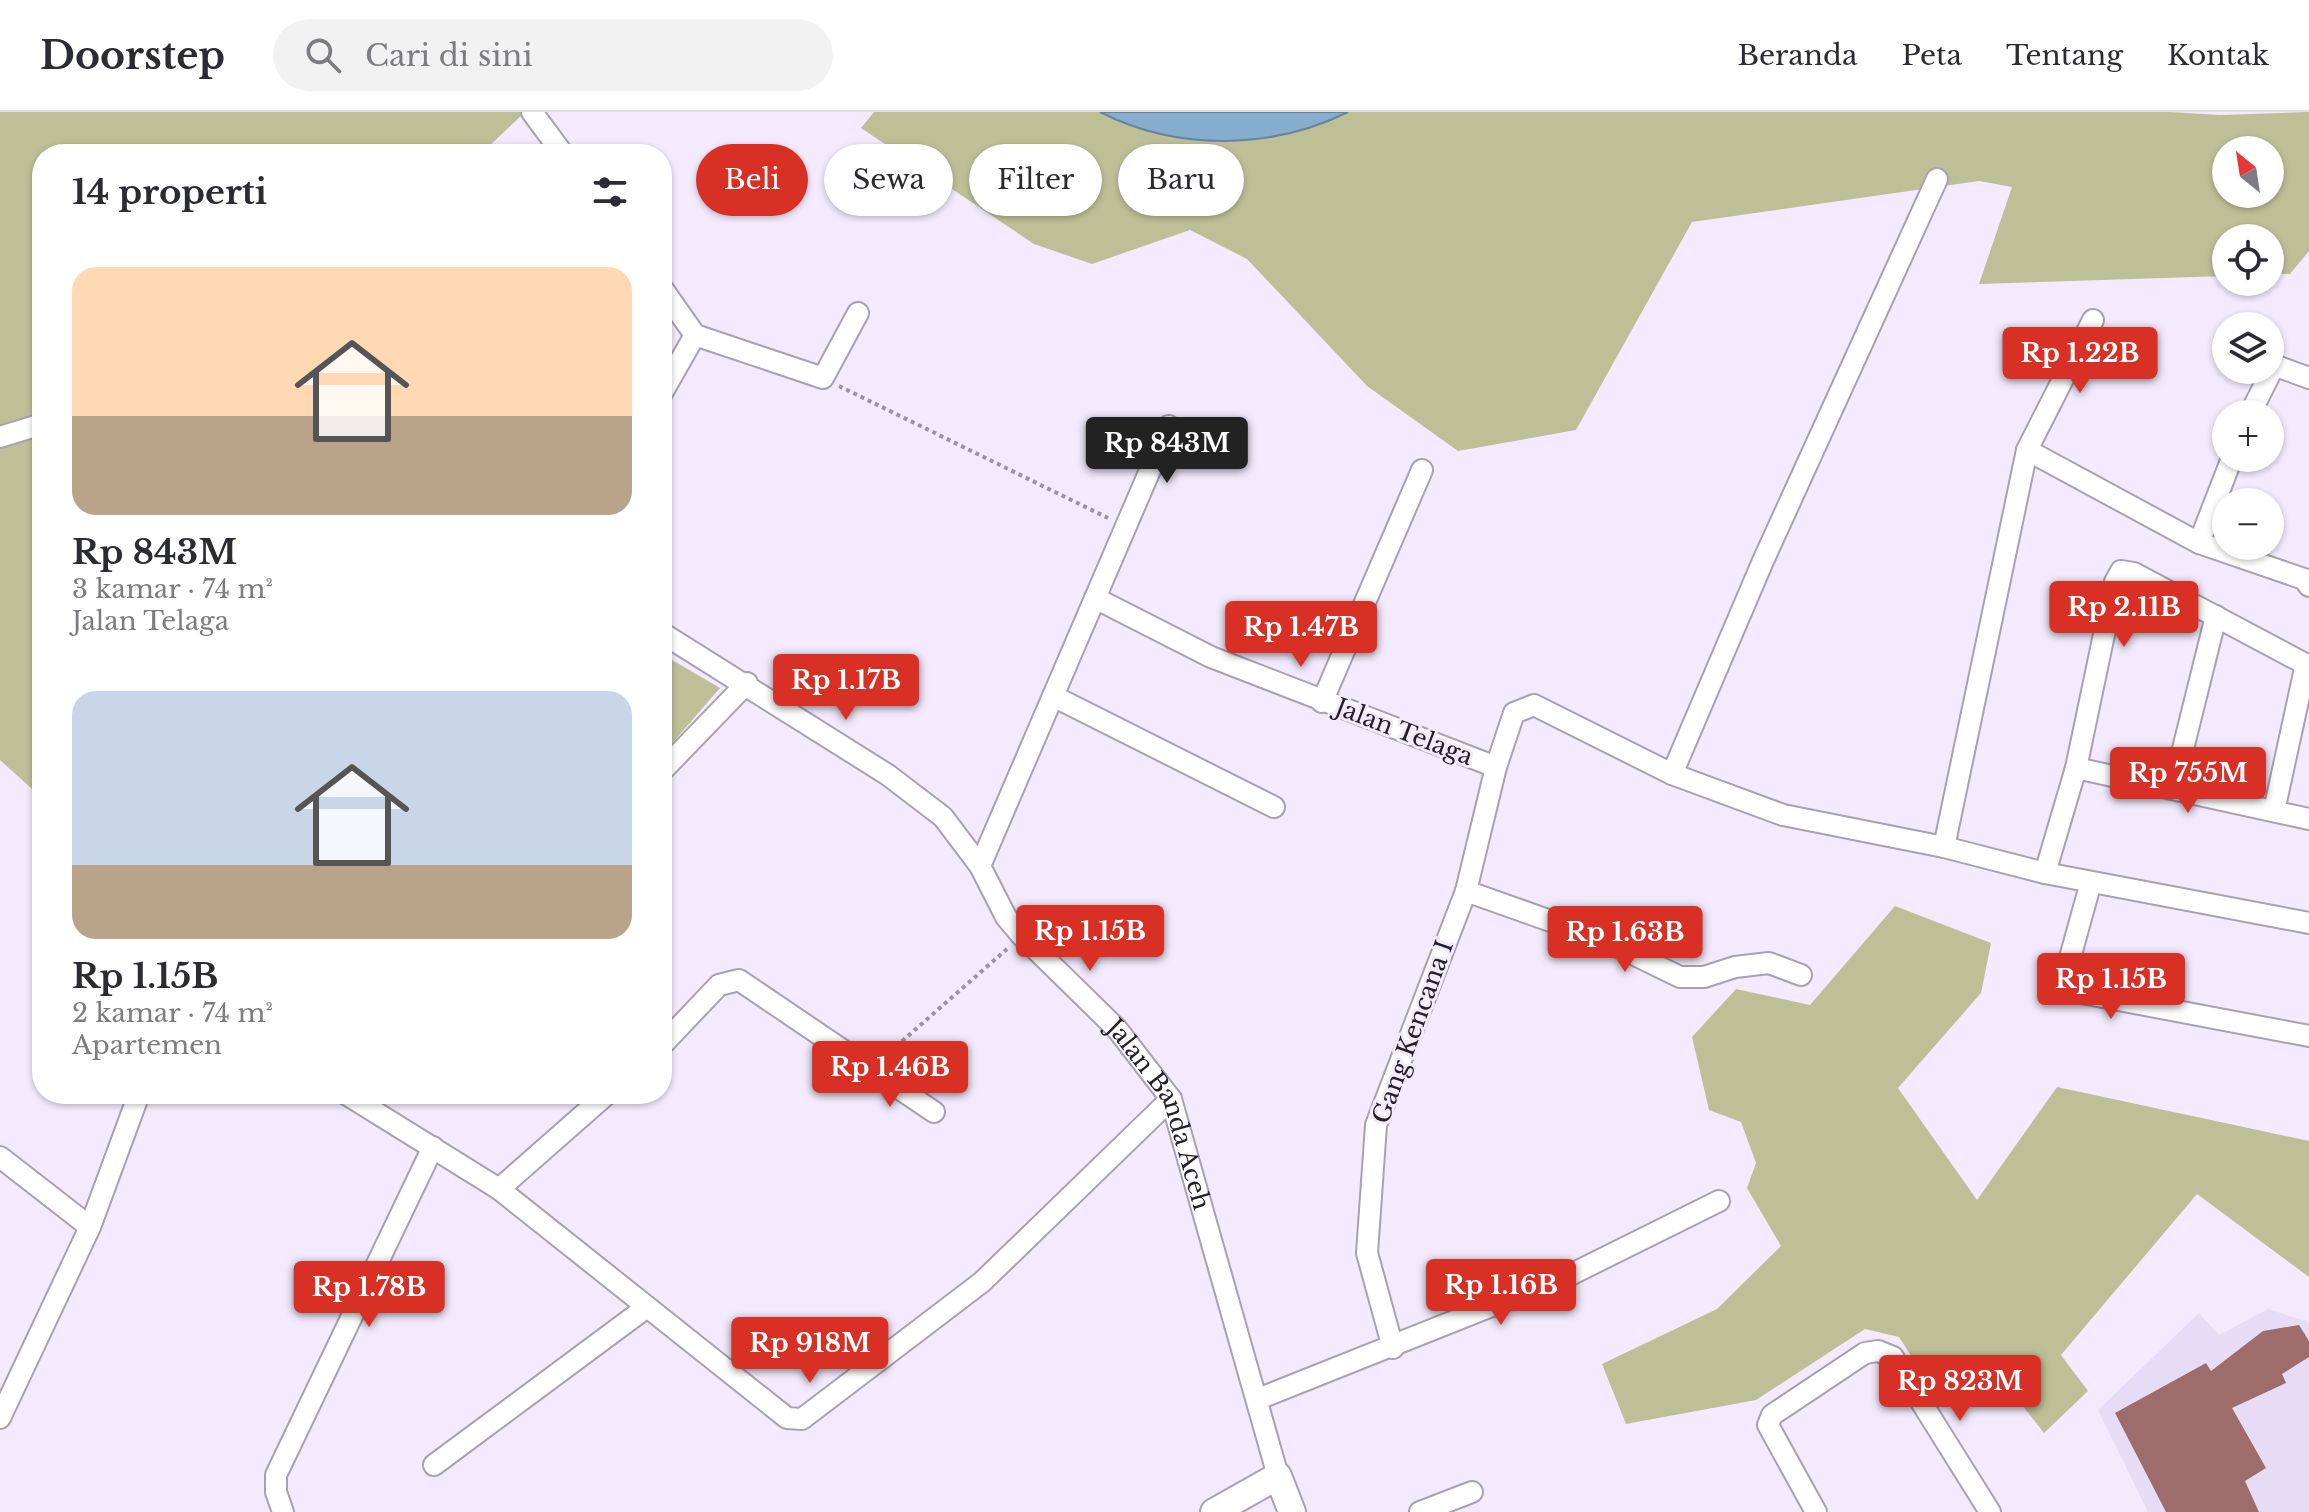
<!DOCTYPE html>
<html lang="id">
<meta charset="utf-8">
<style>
body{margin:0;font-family:"Libre Baskerville",serif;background:#f2f2f3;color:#2b2b33;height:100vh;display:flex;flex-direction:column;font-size:30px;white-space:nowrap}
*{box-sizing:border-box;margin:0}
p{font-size:26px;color:#7c7c81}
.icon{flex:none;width:44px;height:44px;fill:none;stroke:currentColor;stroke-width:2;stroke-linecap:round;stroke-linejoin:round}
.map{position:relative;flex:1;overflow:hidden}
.sheet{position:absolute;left:32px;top:32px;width:640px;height:960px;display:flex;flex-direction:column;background:#fff;border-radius:32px;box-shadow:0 2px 6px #0004}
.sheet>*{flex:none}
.guide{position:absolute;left:696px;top:32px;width:760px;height:72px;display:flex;gap:16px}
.needle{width:52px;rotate:330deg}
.tools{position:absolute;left:2212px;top:24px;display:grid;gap:16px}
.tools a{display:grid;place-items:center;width:72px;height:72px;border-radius:50%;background:#fff;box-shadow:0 2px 6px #0004;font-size:40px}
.price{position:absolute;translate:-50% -68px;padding:0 18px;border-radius:8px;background:#d93025;color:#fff;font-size:26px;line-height:52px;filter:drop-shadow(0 2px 4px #0008)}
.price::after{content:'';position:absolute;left:50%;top:48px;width:24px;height:18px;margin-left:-12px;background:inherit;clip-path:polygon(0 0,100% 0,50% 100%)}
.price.current{background:#222;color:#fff}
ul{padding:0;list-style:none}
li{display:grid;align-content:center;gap:16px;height:424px;padding:0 40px}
li span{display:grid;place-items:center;height:248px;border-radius:24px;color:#555}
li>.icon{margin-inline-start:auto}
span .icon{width:144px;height:144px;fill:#fffc;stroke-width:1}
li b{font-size:34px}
h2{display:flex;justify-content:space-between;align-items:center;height:96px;padding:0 40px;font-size:34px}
.tag{padding:0 28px;border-radius:36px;background:#fff;box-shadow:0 2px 6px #0004;font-size:28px;line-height:72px}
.tag.current{background:#d93025;color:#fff}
header{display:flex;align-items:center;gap:48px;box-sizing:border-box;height:112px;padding:0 40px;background:#fff;border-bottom:2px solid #e1e1e2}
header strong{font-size:38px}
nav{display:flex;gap:44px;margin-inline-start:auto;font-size:28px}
.search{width:560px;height:72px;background:#f2f2f3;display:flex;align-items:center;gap:20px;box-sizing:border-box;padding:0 28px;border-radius:44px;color:#7c7c81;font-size:30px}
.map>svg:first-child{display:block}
.built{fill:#e7dcf5}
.green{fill:#bdc097;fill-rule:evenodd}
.water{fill:#87adce;stroke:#69839c;stroke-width:2}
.building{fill:#9e6c6b}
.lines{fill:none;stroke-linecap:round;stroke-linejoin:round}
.street-casing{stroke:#a8a1b1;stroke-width:24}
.secondary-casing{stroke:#a8a1b1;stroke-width:30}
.path{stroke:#9a94a1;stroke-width:4;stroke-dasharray:4 4;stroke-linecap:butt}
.street{stroke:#fff;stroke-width:20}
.secondary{stroke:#fff;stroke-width:26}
.labels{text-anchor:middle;stroke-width:6;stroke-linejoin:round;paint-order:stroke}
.street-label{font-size:24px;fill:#232026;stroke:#f3ebfd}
</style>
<header>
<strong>Doorstep</strong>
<div class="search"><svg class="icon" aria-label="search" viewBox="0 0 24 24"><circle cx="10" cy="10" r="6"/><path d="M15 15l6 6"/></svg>Cari di sini</div>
<nav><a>Beranda</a><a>Peta</a><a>Tentang</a><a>Kontak</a></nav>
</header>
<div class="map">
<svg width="2309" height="1400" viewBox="0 0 2309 1400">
<rect width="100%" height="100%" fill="#f3ebfd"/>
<path class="built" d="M2268 1197 2309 1210V1400H2148L2098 1298 2199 1201 2219 1223Z"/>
<path class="green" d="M0 0H525L481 42H42V686L0 648Z
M874 0H1100C1176 39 1272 38 1348 0H2170L2220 3 2309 0V139L2290 162H2270V126H2226V164L1979 172 2012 75 1979 69 1692 110 1576 318 1458 339 1367 274 1247 147 1190 118 1092 152 1034 132 861 16ZM2226 38H2270V82H2226Z
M662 542 720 576 662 643Z
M1895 794 1991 831 1981 881 1898 976 1977 1088 2057 975 2309 1029V1165L2197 1082 2061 1243 2088 1279 2044 1321 1986 1247 1932 1277 1899 1225 1865 1217 1756 1288 1626 1312 1602 1252 1717 1197 1781 1134 1747 1076 1756 1051 1741 1010 1709 998 1692 925 1736 877 1810 893Z"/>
<path class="water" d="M1100 0H1348C1271 38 1177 39 1100 0Z"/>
<path class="building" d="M2299 1213 2309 1229V1245L2282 1262 2286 1271 2232 1296 2266 1356 2245 1369 2259 1400H2166L2115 1301 2206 1251 2211 1259 2263 1219Z"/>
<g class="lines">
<g class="street-casing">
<g id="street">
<path d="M532 0 563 42"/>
<path d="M662 176 695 223 823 266 858 201"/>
<path d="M662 281 695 223"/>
<path d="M2250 302 2272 258 2279 255 2309 266"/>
<path d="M0 325 42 312"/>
<path d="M2027 338 2199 431 2304 467 2309 474"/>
<path d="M2199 431 2232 346"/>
<path d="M1095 486 1211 545 1496 655"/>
<path id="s1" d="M662 521 888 663 943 705 980 754 1006 805 1022 824 1117 917 1171 987 1278 1364"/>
<path d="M1053 584 1274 695"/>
<path d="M1322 590 1422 358"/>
<path d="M2076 656 2309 707"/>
<path d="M662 659 747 571"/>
<path d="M1672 662 1763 449 1937 67"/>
<path d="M2173 677 2216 504"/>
<path d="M2274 699 2306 552"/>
<path d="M1944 735 2027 338 2093 208"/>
<path d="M980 754 1169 314"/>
<path d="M2045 761 2076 656 2115 470 2121 459 2134 461 2309 554"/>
<path d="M2091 770 2063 871 2071 879 2309 924"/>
<path d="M1466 779 1604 828 1680 865H1704L1735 855 1769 851 1801 863"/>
<path d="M662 933 719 873 739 868 934 1000"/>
<path d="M346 982 499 1077 787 1306 802 1307 982 1170 1171 987"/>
<path d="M0 1045 90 1115"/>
<path d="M499 1077 607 982"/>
<path d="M1393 1236 1367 1141 1376 1013 1466 779 1496 655 1514 601 1534 593 1672 662 1783 703 1944 735 2045 761 2309 811"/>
<path d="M1258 1287 1572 1162 1719 1089"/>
<path d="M0 1306 90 1115 139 982"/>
<path d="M434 1353 647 1195"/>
<path d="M283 1400 276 1380V1363L433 1035"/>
<path d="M1420 1400 1472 1380"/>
<path d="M1816 1400 1768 1313 1772 1303 1865 1241 1878 1239 1893 1245 1990 1400"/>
</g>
</g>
<g class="secondary-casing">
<path id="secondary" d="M1214 1400 1278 1364 1292 1400"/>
</g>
<path class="path" d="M839 274 1108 406
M884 945 1007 837"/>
<use href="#street" class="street"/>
<use href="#secondary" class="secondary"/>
</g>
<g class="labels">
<g class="street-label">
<text transform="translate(1404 620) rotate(21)" y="8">Jalan Telaga</text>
<text transform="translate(1413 920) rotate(-70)" y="8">Gang Kencana I</text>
<text dy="8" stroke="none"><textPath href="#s1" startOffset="710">Jalan Banda Aceh</textPath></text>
</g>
</g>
</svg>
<div class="tools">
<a><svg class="needle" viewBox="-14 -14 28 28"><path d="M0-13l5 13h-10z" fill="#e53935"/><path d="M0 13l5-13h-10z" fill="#7c7c81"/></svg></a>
<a><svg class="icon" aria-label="locate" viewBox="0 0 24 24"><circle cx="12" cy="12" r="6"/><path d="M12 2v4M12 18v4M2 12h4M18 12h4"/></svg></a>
<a><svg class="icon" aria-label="layers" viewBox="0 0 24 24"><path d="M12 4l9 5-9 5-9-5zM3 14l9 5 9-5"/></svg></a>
<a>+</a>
<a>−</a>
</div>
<b class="price" style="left:2080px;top:283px">Rp 1.22B</b>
<b class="price current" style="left:1167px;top:373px">Rp 843M</b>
<b class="price" style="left:2124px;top:537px">Rp 2.11B</b>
<b class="price" style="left:1301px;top:557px">Rp 1.47B</b>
<b class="price" style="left:846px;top:610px">Rp 1.17B</b>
<b class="price" style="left:2188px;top:703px">Rp 755M</b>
<b class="price" style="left:1090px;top:861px">Rp 1.15B</b>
<b class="price" style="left:1625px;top:862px">Rp 1.63B</b>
<b class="price" style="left:2111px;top:909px">Rp 1.15B</b>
<b class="price" style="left:890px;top:997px">Rp 1.46B</b>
<b class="price" style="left:1501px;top:1215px">Rp 1.16B</b>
<b class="price" style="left:369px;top:1217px">Rp 1.78B</b>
<b class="price" style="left:810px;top:1273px">Rp 918M</b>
<b class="price" style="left:1960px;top:1311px">Rp 823M</b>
<div class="guide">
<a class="tag current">Beli</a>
<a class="tag">Sewa</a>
<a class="tag">Filter</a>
<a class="tag">Baru</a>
</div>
<section class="sheet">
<h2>14 properti<svg class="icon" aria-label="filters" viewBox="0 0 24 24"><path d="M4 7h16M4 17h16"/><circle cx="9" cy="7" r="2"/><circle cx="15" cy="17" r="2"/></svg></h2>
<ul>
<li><span style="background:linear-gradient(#ffd9b3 60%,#b9a48a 0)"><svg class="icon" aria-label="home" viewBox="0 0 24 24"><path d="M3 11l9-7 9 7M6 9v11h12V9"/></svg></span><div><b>Rp 843M</b><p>3 kamar · 74 m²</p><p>Jalan Telaga</p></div></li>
<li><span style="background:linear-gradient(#c9d6e8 70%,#b9a48a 0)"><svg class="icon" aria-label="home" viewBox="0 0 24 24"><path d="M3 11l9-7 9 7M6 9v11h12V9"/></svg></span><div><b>Rp 1.15B</b><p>2 kamar · 74 m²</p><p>Apartemen</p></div></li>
</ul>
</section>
</div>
